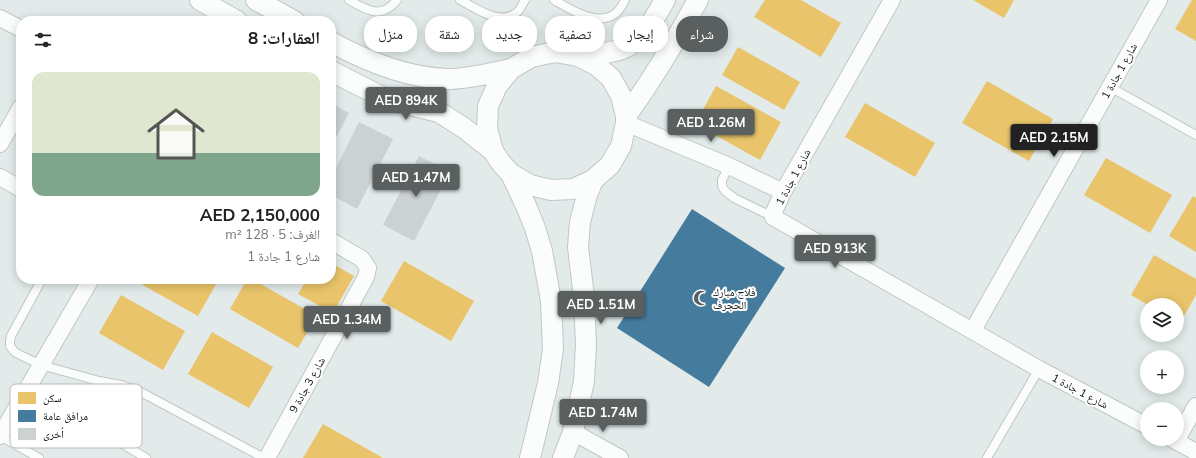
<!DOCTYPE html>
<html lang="ar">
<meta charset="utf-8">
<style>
body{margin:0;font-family:Mulish,"Noto Naskh Arabic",sans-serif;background:#f6f6f6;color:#202124;direction:rtl;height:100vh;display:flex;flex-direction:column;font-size:15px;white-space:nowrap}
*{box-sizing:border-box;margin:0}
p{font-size:13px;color:#757577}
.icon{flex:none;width:22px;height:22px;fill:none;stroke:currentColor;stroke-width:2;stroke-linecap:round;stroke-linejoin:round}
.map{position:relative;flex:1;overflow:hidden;direction:ltr}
.sheet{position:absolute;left:16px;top:16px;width:320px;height:268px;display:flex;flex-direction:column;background:#fff;border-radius:16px;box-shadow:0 2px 10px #0003;direction:rtl}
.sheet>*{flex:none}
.guide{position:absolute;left:348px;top:16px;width:380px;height:36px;direction:rtl;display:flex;gap:8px}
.controls{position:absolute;left:1140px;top:298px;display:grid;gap:8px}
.controls a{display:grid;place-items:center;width:44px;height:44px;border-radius:50%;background:#fff;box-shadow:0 2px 10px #0003;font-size:20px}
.price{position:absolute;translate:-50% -34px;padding:0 9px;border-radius:4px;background:#5a6060;color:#fff;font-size:13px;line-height:26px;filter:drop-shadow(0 1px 2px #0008)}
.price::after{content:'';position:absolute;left:50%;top:24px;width:12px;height:9px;margin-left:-6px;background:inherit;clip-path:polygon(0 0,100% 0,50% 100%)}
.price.active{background:#222;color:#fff}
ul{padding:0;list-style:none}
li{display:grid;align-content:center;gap:8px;height:212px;padding:0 16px}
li+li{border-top:1px solid #e0e0e0}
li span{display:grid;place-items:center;height:124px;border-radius:12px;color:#555}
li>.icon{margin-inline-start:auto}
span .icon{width:72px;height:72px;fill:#fffc;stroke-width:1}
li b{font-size:17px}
h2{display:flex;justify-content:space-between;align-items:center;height:48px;padding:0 16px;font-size:17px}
.chip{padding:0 14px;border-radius:16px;background:#fff;box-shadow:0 2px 10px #0003;font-size:14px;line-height:36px}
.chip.active{background:#5a6060;color:#fff}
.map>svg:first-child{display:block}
.homes{fill:#e9c46a}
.public{fill:#457b9d}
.building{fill:#ccd2d2}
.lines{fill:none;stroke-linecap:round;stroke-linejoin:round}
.service-casing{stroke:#c1c7c8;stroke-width:10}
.minor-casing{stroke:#c1c7c8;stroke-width:18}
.tertiary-casing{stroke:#c1c7c8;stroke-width:22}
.service{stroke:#fbfcfc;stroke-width:8}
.minor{stroke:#fbfcfc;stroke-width:16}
.tertiary{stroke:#fbfcfc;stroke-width:20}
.labels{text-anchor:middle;stroke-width:4;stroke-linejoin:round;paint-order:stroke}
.street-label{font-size:11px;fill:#101516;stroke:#fff}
.poi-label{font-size:11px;fill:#101516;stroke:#fff;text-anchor:start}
.key{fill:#fff;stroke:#b7b9b9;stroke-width:1}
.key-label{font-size:11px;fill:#101516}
</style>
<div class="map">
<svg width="1196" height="458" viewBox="0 0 1196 458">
<rect width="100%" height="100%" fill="#e2eaea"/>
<path class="homes" d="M765 0H801L841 23 821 57 754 17Z
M973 0H1014L1004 18Z
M1192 0H1196V41L1175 29Z
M738 47 800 82 784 110 722 75Z
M987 81 1053 119 1029 161 962 123Z
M716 86 781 122 760 160 695 124Z
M865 103 935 143 915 177 845 137Z
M1106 158 1172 195 1150 233 1084 195Z
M1193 196 1196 198V252L1169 236Z
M1154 255 1196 279V295L1180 323 1177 322V305H1148L1131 295Z
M404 261 474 301 451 341 381 301Z
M331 263 354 276 333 313 298 294 307 279H331Z
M132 279H219L198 316Z
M247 279H252L317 316 298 348 230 309Z
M121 295 185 331 163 370 99 333Z
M212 332 273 367 249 408 188 374Z
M323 424 383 458H303Z"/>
<path class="public" d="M692 209 785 268 709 387 617 328Z"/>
<path class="building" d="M331 103 349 113 331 147Z
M359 122 393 139 357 209 331 195V178Z
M419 156 450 172 414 241 383 225Z
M261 279H274L271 285Z"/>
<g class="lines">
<g class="service-casing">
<path id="service" d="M349 0C367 10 381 20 397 0
M460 0C476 8 499 26 516 13 520 11 522 4 525 0
M554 0C570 9 598 28 616 13 620 10 623 4 625 0
M1110 87 1196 135
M729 166 722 180V186L725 191 734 198 773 217
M42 279 11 336 10 341V346L13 350 16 353 41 365 99 381 121 385 137 390 264 458
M28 388 146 458
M0 436 39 458
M987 458 1039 369"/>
</g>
<g class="minor-casing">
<path id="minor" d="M892 0 783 192 773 214V217L1039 369 1147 426
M0 18 21 29
M626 123 729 166 783 192
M0 144 21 107
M0 177 21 189
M973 330 1159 0
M573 432 620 458
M0 436 91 279
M1172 439 1196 452
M1176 441 1196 406
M267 458 366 277 368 268 362 259 331 241"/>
</g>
<g class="tertiary-casing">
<path id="tertiary" d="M200 0 237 21
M256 0 294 21
M331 42C366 61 406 78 447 79 469 79 490 73 511 69
M578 56C592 54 608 54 622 49 642 41 655 18 665 0
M331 71 388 100 439 112 464 128 493 151 501 163 511 174 530 185 551 190 573 189 593 180 610 165 621 146 626 123V116L621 96 611 78 596 65 578 56 555 52 531 57 511 69 497 86 488 106 487 129 493 151
M626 116C653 79 676 40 698 0
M511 174 527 208 535 228 542 251 551 301 553 349 548 383 530 458
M563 458 573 432 584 381 586 344 584 297 578 247 580 222 587 195 593 180"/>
</g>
<use href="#service" class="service"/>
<use href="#minor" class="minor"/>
<use href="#tertiary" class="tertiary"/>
</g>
<defs>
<g id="mosque-bare" transform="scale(1.2)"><path d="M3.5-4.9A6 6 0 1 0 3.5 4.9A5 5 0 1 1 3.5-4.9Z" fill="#5a6060" stroke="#fff" stroke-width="2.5" paint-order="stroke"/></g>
</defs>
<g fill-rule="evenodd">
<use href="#mosque-bare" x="701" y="298"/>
</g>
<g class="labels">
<g class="street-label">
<text transform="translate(1119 71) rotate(-61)" y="4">شارع 1 جادة 1</text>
<text transform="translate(793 177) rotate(-62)" y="4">شارع 1 جادة 1</text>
<text transform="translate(307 385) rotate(-61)" y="4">شارع 3 جادة 9</text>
<text transform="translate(1080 391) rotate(28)" y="4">شارع 1 جادة 1</text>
</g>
<g class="poi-label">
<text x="713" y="296">فلاح مبارك<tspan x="713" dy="13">الحجرف</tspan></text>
</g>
</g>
<rect x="10" y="384" width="132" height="64" rx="6" class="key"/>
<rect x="18" y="392" width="18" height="12" fill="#e9c46a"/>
<rect x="18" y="410" width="18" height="12" fill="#457b9d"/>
<rect x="18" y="428" width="18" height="12" fill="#ccd2d2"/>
<g class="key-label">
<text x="43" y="402">سكن</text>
<text x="43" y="420">مرافق عامة</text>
<text x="43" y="438">أخرى</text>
</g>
</svg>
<div class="controls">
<a><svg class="icon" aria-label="layers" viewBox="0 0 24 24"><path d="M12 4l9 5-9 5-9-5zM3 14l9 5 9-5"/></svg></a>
<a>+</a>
<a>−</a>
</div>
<b class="price" style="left:406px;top:121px">AED 894K</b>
<b class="price" style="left:711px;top:143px">AED 1.26M</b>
<b class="price active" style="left:1054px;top:158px">AED 2.15M</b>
<b class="price" style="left:416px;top:198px">AED 1.47M</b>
<b class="price" style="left:835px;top:269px">AED 913K</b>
<b class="price" style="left:601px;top:325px">AED 1.51M</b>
<b class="price" style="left:347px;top:340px">AED 1.34M</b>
<b class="price" style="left:603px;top:433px">AED 1.74M</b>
<div class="guide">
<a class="chip active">شراء</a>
<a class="chip">إيجار</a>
<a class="chip">تصفية</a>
<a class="chip">جديد</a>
<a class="chip">شقة</a>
<a class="chip">منزل</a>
</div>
<section class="sheet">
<h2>العقارات: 8<svg class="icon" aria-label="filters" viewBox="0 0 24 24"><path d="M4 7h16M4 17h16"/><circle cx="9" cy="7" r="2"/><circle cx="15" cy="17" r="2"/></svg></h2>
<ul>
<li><span style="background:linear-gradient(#dfe7d0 65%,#7fa58c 0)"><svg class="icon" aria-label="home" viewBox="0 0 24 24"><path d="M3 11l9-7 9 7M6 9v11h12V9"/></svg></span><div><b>AED 2,150,000</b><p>الغرف: 5 · 128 m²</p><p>شارع 1 جادة 1</p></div></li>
</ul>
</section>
</div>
